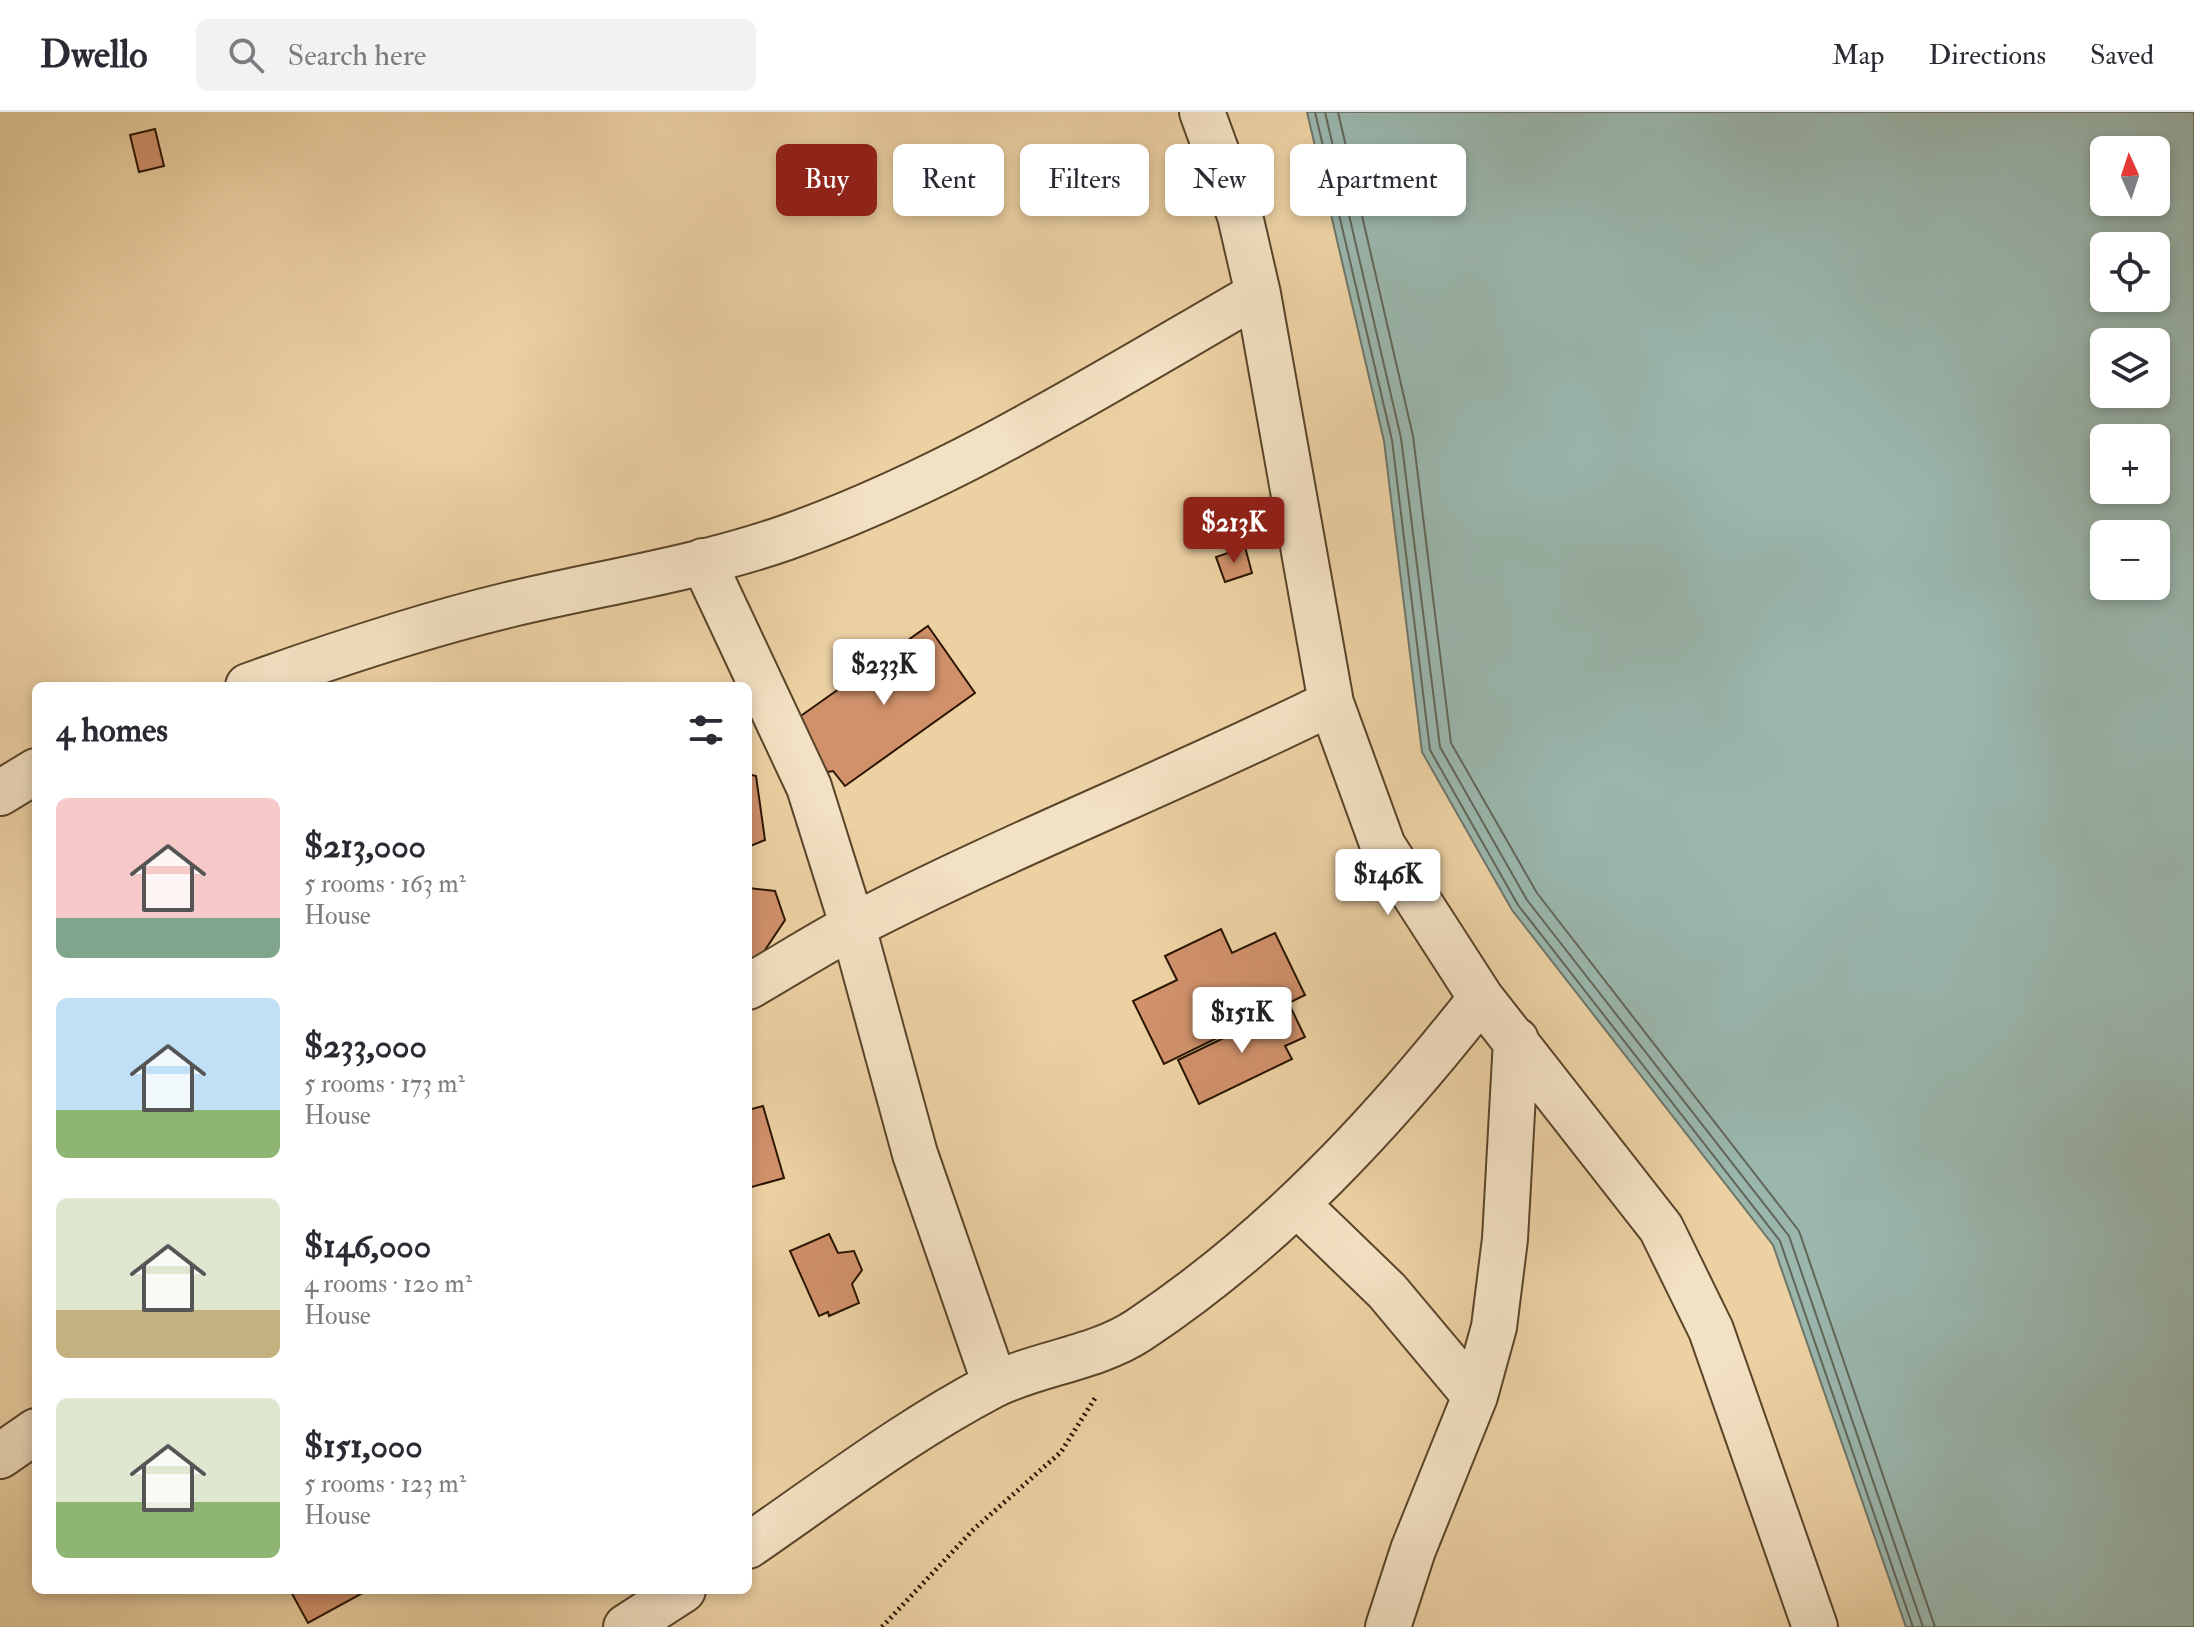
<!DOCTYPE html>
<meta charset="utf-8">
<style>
body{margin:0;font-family:"IM FELL Double Pica",serif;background:#f2f2f3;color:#2b2b33;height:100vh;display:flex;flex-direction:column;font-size:30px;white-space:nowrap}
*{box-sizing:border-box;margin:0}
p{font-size:26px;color:#7c7c81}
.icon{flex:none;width:44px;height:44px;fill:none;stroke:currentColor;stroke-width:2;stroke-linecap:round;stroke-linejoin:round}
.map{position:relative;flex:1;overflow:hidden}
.sheet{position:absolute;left:32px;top:570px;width:720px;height:912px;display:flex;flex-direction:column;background:#fff;border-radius:12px;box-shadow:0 4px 12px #0003}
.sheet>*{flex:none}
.guide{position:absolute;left:776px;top:32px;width:760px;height:72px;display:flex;gap:16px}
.needle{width:52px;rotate:357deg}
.fabs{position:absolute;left:2090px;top:24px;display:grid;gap:16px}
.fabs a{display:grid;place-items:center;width:80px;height:80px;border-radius:12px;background:#fff;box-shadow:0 4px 12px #0003;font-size:40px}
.price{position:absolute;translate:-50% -68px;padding:0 18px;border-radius:8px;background:#fff;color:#222;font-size:26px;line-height:52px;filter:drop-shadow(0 2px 4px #0008)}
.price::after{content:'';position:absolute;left:50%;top:48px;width:24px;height:18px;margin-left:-12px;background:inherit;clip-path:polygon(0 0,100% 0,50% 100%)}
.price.on{background:#8f2418;color:#fff}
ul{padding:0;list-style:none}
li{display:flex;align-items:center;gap:24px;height:200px;padding:0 24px}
li span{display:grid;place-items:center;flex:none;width:224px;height:160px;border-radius:12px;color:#555}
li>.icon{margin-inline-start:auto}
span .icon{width:96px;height:96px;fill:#fffc;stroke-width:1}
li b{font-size:34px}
h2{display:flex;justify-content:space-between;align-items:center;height:96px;padding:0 24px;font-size:34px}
.pill{padding:0 28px;border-radius:12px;background:#fff;box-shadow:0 4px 12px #0003;font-size:28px;line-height:72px}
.pill.on{background:#8f2418;color:#fff}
header{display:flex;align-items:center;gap:48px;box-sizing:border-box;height:112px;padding:0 40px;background:#fff;border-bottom:2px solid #e1e1e2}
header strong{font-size:38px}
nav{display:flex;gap:44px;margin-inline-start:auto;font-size:28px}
.search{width:560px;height:72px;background:#f2f2f3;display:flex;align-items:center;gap:20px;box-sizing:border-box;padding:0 28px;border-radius:12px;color:#7c7c81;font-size:30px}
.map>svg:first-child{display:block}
.water{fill:#9ab6ad;stroke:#6d7669;stroke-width:2;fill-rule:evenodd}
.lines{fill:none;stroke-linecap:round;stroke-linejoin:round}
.shore{stroke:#626658;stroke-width:2}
.building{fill:#d0916b;stroke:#2a1502;stroke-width:2}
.minor-casing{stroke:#5a442a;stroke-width:48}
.path{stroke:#2a1502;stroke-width:5;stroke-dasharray:2 4;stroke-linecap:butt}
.minor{stroke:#f3e1c3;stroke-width:44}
</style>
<header>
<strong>Dwello</strong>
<div class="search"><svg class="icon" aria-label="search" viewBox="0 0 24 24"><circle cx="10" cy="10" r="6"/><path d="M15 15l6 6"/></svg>Search here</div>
<nav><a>Map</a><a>Directions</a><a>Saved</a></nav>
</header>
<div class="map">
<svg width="2194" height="1515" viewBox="0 0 2194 1515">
<rect width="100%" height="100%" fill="#ecd1a3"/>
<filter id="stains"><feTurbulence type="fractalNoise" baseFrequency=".0025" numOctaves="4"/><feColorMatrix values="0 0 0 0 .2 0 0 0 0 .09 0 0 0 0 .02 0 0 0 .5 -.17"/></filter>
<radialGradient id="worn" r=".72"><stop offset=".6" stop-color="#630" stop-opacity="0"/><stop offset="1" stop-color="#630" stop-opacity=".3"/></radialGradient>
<path class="water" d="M1307 0H2194V1515H1906L1773 1133 1512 798 1422 640 1384 329ZM2104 38H2156V90H2104ZM2104 134H2156V186H2104ZM2104 230H2156V282H2104ZM2104 326H2156V378H2104ZM2104 422H2156V474H2104Z"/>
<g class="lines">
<path class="shore" d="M1315 0 1392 328 1430 638 1518 793 1780 1129 1913 1515
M1325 0 1401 326 1440 635 1527 788 1789 1124 1923 1515
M1338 0 1413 324 1451 631 1537 781 1799 1119 1935 1515"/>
</g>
<path class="building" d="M155 17 164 54 139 60 130 23Z
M1245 435 1252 461 1225 470 1216 445Z
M928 514 975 581 845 674 833 659 828 660 808 641 795 608Z
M748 662 756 664 765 728 748 735Z
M748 776 775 779 785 808 761 844 748 849Z
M1221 817 1232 841 1275 821 1305 883 1164 952 1133 889 1177 868 1165 844Z
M1290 894 1305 925 1285 934 1292 947 1199 992 1178 948Z
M763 994 784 1066 748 1076V998Z
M829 1122 838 1141 854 1139 862 1158 852 1172 859 1191 829 1204 828 1200 819 1204 790 1139Z
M290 1478H368L308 1511Z"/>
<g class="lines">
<g class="minor-casing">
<path id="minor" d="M1202 0 1240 104 1258 182 1331 591 1383 734 1481 886 1661 1116 1711 1218 1815 1515
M703 449 809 675 853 815 915 1042 995 1272
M248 574C334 543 420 514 508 493 600 471 695 457 785 426 952 367 1105 270 1258 182
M0 681 36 659
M748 875C783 855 817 833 853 814 1009 733 1174 669 1331 591
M1298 1093 1387 1179 1475 1284
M0 1344 36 1319
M748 1434C828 1379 906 1319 992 1274 1037 1251 1095 1247 1139 1218 1273 1129 1382 1012 1481 886
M626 1515 683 1478
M1388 1515 1413 1438 1475 1284 1494 1215 1505 1127 1516 928"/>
</g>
<path class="path" d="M882 1515 973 1418 1061 1340 1097 1283"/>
<use href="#minor" class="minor"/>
</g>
<rect width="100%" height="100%" filter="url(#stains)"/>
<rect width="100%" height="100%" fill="url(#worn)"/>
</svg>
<div class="fabs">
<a><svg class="needle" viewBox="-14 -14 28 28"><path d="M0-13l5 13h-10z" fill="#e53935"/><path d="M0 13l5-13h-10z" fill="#7c7c81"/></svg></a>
<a><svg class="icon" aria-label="locate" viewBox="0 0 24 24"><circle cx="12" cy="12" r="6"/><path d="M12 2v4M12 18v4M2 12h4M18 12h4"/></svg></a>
<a><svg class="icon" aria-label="layers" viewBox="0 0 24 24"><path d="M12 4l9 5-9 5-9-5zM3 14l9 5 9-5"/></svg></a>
<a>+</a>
<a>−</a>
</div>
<b class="price on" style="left:1234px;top:453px">$213K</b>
<b class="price" style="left:884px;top:595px">$233K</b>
<b class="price" style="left:1388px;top:805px">$146K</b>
<b class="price" style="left:1242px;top:943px">$151K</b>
<div class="guide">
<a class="pill on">Buy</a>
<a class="pill">Rent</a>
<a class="pill">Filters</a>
<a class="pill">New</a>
<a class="pill">Apartment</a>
</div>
<section class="sheet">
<h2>4 homes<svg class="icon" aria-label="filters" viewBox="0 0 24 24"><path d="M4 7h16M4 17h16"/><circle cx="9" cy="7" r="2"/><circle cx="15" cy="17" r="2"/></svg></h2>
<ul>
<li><span style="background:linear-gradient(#f6c9c9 75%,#7fa58c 0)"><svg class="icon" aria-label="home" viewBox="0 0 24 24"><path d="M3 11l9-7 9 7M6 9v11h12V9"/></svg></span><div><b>$213,000</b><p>5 rooms · 163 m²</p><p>House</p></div></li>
<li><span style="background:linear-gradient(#bfe0f5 70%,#8fb573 0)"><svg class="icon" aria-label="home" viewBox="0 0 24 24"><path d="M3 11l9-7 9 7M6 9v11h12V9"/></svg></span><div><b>$233,000</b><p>5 rooms · 173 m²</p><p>House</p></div></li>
<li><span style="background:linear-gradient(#dfe7d0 70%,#c2b280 0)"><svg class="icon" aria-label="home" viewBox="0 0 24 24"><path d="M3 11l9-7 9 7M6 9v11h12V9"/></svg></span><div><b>$146,000</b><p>4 rooms · 120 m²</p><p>House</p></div></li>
<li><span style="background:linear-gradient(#dfe7d0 65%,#8fb573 0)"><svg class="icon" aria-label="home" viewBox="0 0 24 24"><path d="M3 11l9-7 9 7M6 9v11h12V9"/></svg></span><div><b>$151,000</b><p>5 rooms · 123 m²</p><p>House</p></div></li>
</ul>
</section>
</div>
